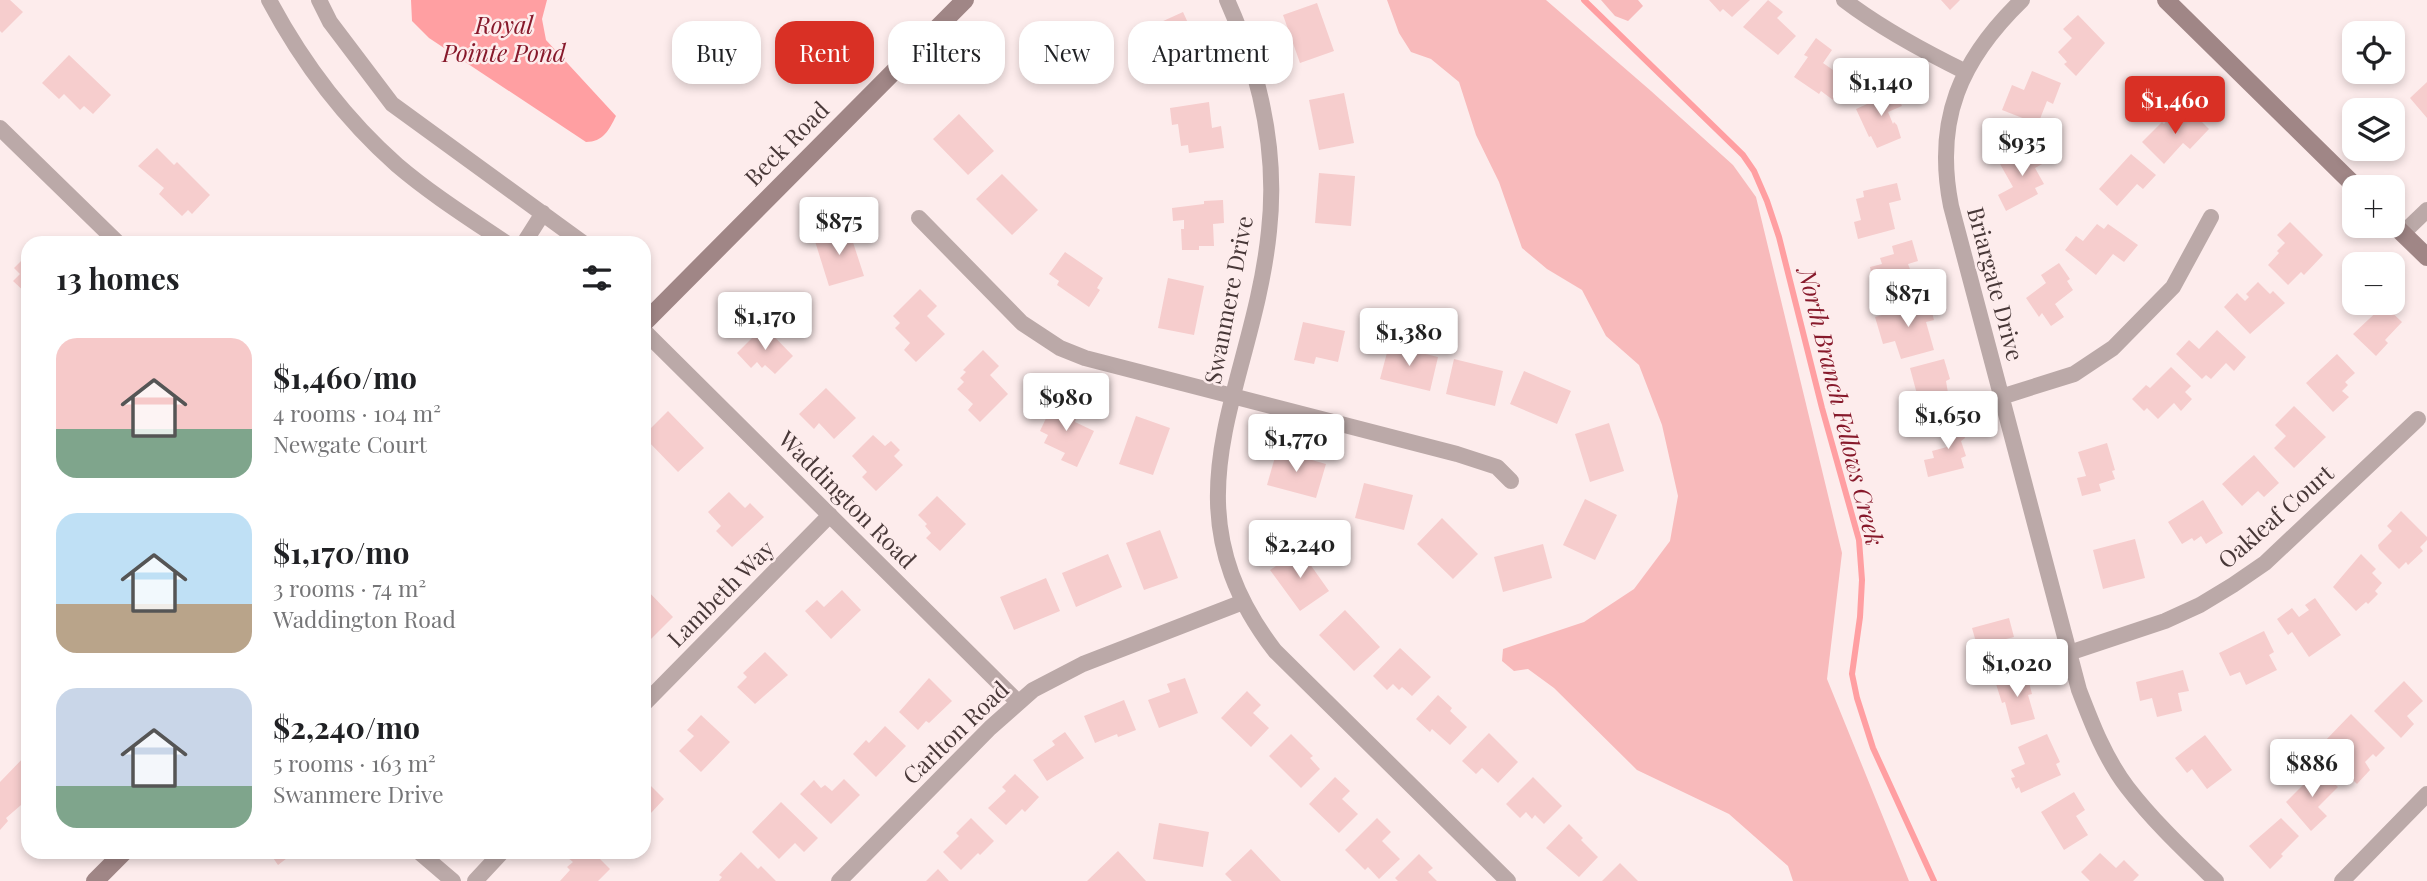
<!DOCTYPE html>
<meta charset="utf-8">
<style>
body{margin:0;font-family:"Playfair Display",serif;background:#f6f6f6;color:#202124;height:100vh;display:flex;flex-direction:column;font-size:26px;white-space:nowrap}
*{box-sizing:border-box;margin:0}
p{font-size:23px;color:#757577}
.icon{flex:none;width:38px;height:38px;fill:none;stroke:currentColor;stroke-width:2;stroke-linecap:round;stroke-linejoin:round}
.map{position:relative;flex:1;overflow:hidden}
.panel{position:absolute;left:21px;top:236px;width:630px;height:623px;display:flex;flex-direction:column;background:#fff;border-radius:21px;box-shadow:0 4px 10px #0003}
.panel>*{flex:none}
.top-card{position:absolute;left:672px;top:21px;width:665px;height:63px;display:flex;gap:14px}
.tools{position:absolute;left:2342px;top:21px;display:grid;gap:14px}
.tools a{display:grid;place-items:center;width:63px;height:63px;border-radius:14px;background:#fff;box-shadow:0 4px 10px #0003;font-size:35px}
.price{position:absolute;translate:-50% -60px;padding:0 16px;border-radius:7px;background:#fff;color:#222;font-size:23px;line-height:46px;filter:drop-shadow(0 2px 4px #0008)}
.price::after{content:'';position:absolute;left:50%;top:42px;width:21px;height:16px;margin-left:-10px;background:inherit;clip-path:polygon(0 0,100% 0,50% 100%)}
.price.active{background:#d93025;color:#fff}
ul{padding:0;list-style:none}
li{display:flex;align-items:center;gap:21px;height:175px;padding:0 35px}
li span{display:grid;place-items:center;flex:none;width:196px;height:140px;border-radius:21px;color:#555}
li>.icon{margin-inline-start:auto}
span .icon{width:84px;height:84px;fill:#fffc;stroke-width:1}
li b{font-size:30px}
h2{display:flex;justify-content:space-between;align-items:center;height:84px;padding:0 35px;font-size:30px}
.pill{padding:0 24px;border-radius:21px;background:#fff;box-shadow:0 4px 10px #0003;font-size:24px;line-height:63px}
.pill.active{background:#d93025;color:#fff}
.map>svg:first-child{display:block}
.green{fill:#f8babb}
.water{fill:#ff9fa2}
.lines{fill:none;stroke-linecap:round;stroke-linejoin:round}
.stream{stroke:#ff9fa2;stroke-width:6}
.building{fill:#f6cdcd}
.minor{stroke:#bba9a8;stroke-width:16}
.secondary{stroke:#a08686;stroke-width:18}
.labels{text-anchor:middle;stroke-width:5;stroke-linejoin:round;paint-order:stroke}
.street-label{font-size:23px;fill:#483838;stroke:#fdecec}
.water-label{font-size:24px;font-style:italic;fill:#87192b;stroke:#fdecec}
</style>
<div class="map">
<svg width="2427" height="881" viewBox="0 0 2427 881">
<rect width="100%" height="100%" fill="#fdecec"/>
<path class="green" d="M1387 0H1546L1651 91 1733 165 1756 197 1842 553 1827 679 1909 881H1793L1788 866 1729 814 1637 770 1554 688 1528 669 1514 671 1502 661 1503 649 1584 622 1634 589 1670 541 1678 496 1662 425 1639 365 1606 336 1582 290 1547 269 1522 248 1499 182 1476 135 1459 82 1431 59 1411 52 1399 33Z
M1601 0H1638L1643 6 1628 21 1615 16Z"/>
<path class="water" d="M411 0H547L542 19 546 40 616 116C609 130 603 142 586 142L429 38 412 21Z"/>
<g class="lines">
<path class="stream" d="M1584 0 1743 155 1754 171 1767 201 1779 237 1822 408 1859 540 1862 580 1860 617 1852 674 1857 698 1873 748 1934 881"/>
</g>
<path class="building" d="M0 0H10L23 12 2 33 0 31Z
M1709 0H1750L1732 17 1723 9 1720 12Z
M1768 0 1783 12 1777 18 1796 36 1778 55 1743 27Z
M1941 0H1960L1950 10Z
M1317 3 1334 51 1300 63 1283 15Z
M1183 12 1204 58 1172 73 1150 27Z
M2078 15 2105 43 2076 76 2064 64 2067 62 2058 52 2072 38 2063 29Z
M1816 38 1832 50 1823 63 1833 70 1835 67 1849 77 1833 100 1821 91 1819 94 1794 77 1808 57 1804 55Z
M69 55 111 95 93 114 84 106 80 110 64 94 59 99 42 83Z
M2032 71 2061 83 2053 104 2047 101 2038 124 2002 110 2012 85 2024 90Z
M2427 82V118L2410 98Z
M1893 87 1902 106 1888 112 1893 124 1894 122 1897 125 1901 138 1877 148 1871 136 1869 137 1856 109 1878 99 1876 95Z
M1344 93 1354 143 1319 150 1309 100Z
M1209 102 1212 128 1221 126 1224 148 1189 153 1188 145 1181 146 1178 124 1172 125 1170 108Z
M2190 110 2209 129 2190 149 2183 143 2164 164 2142 142 2162 122 2164 124 2170 117 2173 121 2180 114 2183 117Z
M959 114 994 151 968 175 933 139Z
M2034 146 2044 163 2035 168 2044 184 2035 188 2038 194 2006 211 1998 195 2013 187 2000 164Z
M157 148 174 165 177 162 210 195 192 214 188 210 182 216 159 194 164 188 138 166Z
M2131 154 2156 175 2143 189 2137 184 2117 206 2099 189Z
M1319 173 1355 176 1351 226 1315 223Z
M1002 174 1038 210 1012 235 976 199Z
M1897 183 1901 200 1889 203 1895 229 1858 239 1854 222 1861 220 1856 199 1864 197 1863 191Z
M1223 200 1224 223 1213 224 1214 246H1199V250H1182L1181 229H1184V220L1173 221 1172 208 1204 204V201Z
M2290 222 2323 255 2304 275 2301 272 2288 285 2268 265 2279 253 2277 251 2285 243 2277 235Z
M2097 224 2104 229 2108 224 2138 245 2124 262 2113 254 2096 275 2065 250 2076 236 2083 241Z
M848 227 864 276 829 286 814 238Z
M1912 240 1918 261 1908 264 1917 288 1886 296 1881 279 1873 282 1870 267 1882 264 1880 258 1894 254 1892 246Z
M1065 252 1103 278 1097 288 1100 290 1089 307 1057 285 1059 281 1049 274Z
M28 254V295L13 281 20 274 14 268Z
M2059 263 2070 279 2067 281 2073 290 2055 304 2064 317 2051 326 2042 313 2039 317 2026 298 2046 283 2041 275Z
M1168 278 1204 286 1194 335 1158 328Z
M2258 282 2270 294 2273 291 2285 303 2250 334 2224 307 2237 293 2245 301 2249 297 2246 294Z
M920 289 937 306 927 316 945 334 916 362 904 350 910 343 895 328 900 323 893 316Z
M1929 301 1934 320 1926 322 1934 350 1901 359 1895 341 1883 344 1875 317Z
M2384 305 2402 322 2385 340 2388 343 2376 356 2353 334Z
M1303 322 1345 331 1338 362 1316 357 1314 364 1294 360Z
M764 326 793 356 775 374 765 365 762 368 757 362 751 368 737 353Z
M2217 330 2246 357 2234 371 2226 363 2211 379 2206 375 2202 379 2176 354 2189 340 2199 349Z
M1389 345 1438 357 1430 391 1380 379Z
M983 350 999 366 990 375 1008 394 980 422 968 410 973 404 957 389 964 382 960 378 966 372 963 370Z
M2337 354 2355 373 2345 382 2348 385 2342 391 2349 397 2333 412 2306 383Z
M1454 359 1503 371 1495 406 1446 394Z
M1944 359 1950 379 1946 381 1950 405 1922 413 1910 368Z
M2171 367 2191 386 2185 392 2192 399 2181 411 2174 403 2158 419 2147 408 2144 411 2132 399 2146 385 2150 388Z
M1524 371 1571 391 1557 424 1510 404Z
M826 388 856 418 834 439 819 423 814 429 799 414Z
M1055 399 1075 408 1071 416 1076 419 1075 422 1094 431 1077 467 1061 460 1065 453 1044 443 1048 435 1040 431Z
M2294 406 2326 437 2294 468 2274 448 2286 436 2275 425Z
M668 411 704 448 678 472 644 437V435Z
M1136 416 1170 428 1153 475 1119 464Z
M1960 419 1965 438 1961 441 1966 456 1961 458 1964 468 1928 477 1924 460 1934 458 1932 451 1947 447 1941 424Z
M1609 423 1624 471 1590 482 1575 434Z
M873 435 885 446 891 441 900 450 894 456 903 465 876 491 862 477 867 472 852 456Z
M2107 443 2115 470 2112 471 2115 479 2099 484 2101 491 2082 496 2077 478 2086 476 2078 452Z
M1277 450 1326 464 1316 498 1267 485Z
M2254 455 2279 483 2264 497 2258 491 2242 506 2222 484Z
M1364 483 1413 495 1404 530 1355 518Z
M729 492 745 508 750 503 764 517 732 547 716 531 721 526 708 512Z
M937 496 966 524 940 551 926 538 931 533 925 526 927 524 918 515Z
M1585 499 1617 515 1595 560 1563 545Z
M2203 500 2223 533 2206 544 2201 536 2194 541 2192 538 2182 544 2168 522Z
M2401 511 2427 537V540L2420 547 2423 551 2408 565 2406 562 2399 569 2379 549 2378 545 2392 531 2387 526Z
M1442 518 1478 554 1453 579 1417 544Z
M1160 530 1178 578 1144 590 1126 543Z
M2135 539 2145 578 2103 589 2093 550Z
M1543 544 1552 578 1503 592 1494 557Z
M1300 550 1329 591 1300 611 1270 570Z
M1108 554 1122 587 1076 607 1062 573Z
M2361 554 2376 569 2372 573 2382 583 2375 591 2378 594 2368 604 2366 602 2356 611 2333 587Z
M1046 578 1060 611 1014 630 1000 597Z
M644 587 673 617 648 642 644 638Z
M842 590 861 610 831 639 805 611 817 600 824 607Z
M2315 598 2341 635 2309 657 2292 632 2288 635 2277 619 2292 608 2299 617 2309 610 2305 605Z
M1345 610 1380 647 1354 671 1319 635Z
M2009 618 2014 637 2002 640 2009 663 1984 670 1972 628Z
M2264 631 2274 652 2269 655 2277 670 2246 685 2240 672 2230 676 2219 653Z
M1400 648 1431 677 1412 696 1402 687 1399 690 1393 684 1387 690 1373 676Z
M765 652 788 675 755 704 737 687 747 677 743 673Z
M2183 670 2189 691 2178 693 2182 711 2157 717 2152 698 2140 701 2136 682Z
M2027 675 2032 694 2028 695 2035 719 2011 725 2005 702 2002 703 1996 684Z
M929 678 952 701 929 723 926 721 918 730 899 712Z
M1185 678 1198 713 1159 728 1148 700 1170 692 1167 684Z
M2404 681 2423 701 2407 716 2414 724 2401 738 2374 711Z
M1247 691 1261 705 1253 713 1269 728 1251 747 1221 718Z
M1438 695 1452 708 1450 711 1467 727 1450 745 1432 729 1430 732 1416 719Z
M1124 700 1136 730 1118 737 1117 734 1095 743 1084 716Z
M2351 714 2385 748 2376 757 2373 754 2365 762 2370 770 2357 784 2343 770 2347 766 2323 743Z
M701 715 730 742 701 772 679 751 694 736 687 730Z
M885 726 906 746 876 777 853 754 866 740 869 743Z
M1065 732 1084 758 1047 781 1033 760 1055 745 1052 741Z
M1489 733 1518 762 1498 783 1482 768 1476 774 1462 761Z
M1291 734 1313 756 1310 758 1320 769 1301 788 1269 756Z
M2047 734 2060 762 2056 764 2061 775 2021 793 2019 787 2016 789 2011 778 2015 777 2011 770 2025 764 2018 747Z
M2205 735 2232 770 2207 789 2192 769 2187 773 2175 758Z
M28 753V799L6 818 8 821 0 830V782Z
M2319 769 2338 787 2318 807 2327 816 2311 831 2286 802Z
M1015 774 1039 797 1025 812 1022 809 1006 825 988 808 1006 791 1002 787Z
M1335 777 1350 791 1342 799 1358 814 1339 833 1309 804Z
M1533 777 1562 806 1544 824 1535 815 1532 819 1526 812 1520 818 1506 804Z
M644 779 664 799 651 813 649 811 644 815Z
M844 779 860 795 831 824 800 794 814 780 821 788 825 785 832 791Z
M2074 792 2085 810 2076 816 2088 835 2064 850 2041 812Z
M781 802 818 838 804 852 795 843 779 859 752 832Z
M971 818 994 841 980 855 978 853 961 870 943 852 959 836 956 833Z
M1377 818 1391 832 1382 841 1400 859 1379 879 1368 867 1365 870 1345 850Z
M2281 818 2299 836 2281 854 2283 856 2270 869 2249 846Z
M1159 823 1209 832 1203 867 1153 859Z
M1569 824 1583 838 1581 840 1598 857 1579 877 1546 848Z
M1251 849 1281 881H1232L1225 874Z
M1118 851 1146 881H1087Z
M269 852H295L278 865Z
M572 852H593L610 869 598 881H560L570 870 567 867 573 862 567 857Z
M741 852 758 869 761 866 776 881H719L722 877 719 875Z
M2100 853 2116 868 2124 860 2139 875 2133 881H2090L2081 872Z
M1419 854 1433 868 1428 872 1437 881H1398L1395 878Z
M1620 863 1638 881H1602Z
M938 869 949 881H926Z"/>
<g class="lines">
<path class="minor" d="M269 0C302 62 344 118 397 165 431 194 469 218 506 243
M319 0 330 22 392 104 583 243
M1227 0C1260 73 1278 150 1269 231 1253 390 1159 500 1275 651L1508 881
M1844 0C1882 29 1923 51 1966 72
M2022 0C1960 60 1934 120 1951 206L2079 690C2092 724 2105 758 2127 787 2153 821 2185 851 2216 881
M0 128 118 243
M919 218 1022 323 1060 348 1085 358 1457 454 1497 467 1511 481
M2403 233 2427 210
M524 243 543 213
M644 331 1018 702
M2001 397 2074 374 2113 348 2173 287 2211 217
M2069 653 2165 621 2200 605 2233 585 2265 563 2418 419
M644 704 830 515
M419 852 453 881
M475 881 502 852
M839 881 990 728 1033 690 1083 664 1243 602
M2342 881 2427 794"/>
<path class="secondary" d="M2166 0 2356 187
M2392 223 2427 257
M644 323 965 0
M95 881 124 852"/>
</g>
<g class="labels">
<g class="street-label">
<text transform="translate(787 144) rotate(-45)" y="8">Beck Road</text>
<text transform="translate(1995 284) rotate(75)" y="8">Briargate Drive</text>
<text transform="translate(1229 300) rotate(-79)" y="8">Swanmere Drive</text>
<text transform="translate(847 500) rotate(45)" y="8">Waddington Road</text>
<text transform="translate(2276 517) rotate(-41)" y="8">Oakleaf Court</text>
<text transform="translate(721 594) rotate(-45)" y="8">Lambeth Way</text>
<text transform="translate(956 733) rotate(-44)" y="8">Carlton Road</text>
</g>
<g class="water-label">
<text x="504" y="34">Royal<tspan x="504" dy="28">Pointe Pond</tspan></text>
<text transform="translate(1840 407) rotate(76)" y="8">North Branch Fellows Creek</text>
</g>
</g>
</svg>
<div class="tools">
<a><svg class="icon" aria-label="locate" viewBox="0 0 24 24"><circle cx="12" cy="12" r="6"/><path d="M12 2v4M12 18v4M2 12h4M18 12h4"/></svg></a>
<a><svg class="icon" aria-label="layers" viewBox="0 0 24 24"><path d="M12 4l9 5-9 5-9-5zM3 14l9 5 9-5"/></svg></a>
<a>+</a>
<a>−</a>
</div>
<b class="price" style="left:1881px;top:118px">$1,140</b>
<b class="price active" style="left:2175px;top:136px">$1,460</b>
<b class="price" style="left:2022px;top:178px">$935</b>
<b class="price" style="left:839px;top:257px">$875</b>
<b class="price" style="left:1908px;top:329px">$871</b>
<b class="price" style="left:765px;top:352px">$1,170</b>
<b class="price" style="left:1409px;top:368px">$1,380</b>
<b class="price" style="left:1066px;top:433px">$980</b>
<b class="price" style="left:1948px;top:451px">$1,650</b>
<b class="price" style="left:1296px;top:474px">$1,770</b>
<b class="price" style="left:1300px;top:580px">$2,240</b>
<b class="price" style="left:2017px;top:699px">$1,020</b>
<b class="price" style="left:2312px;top:799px">$886</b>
<div class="top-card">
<a class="pill">Buy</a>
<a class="pill active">Rent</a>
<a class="pill">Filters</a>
<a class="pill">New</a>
<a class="pill">Apartment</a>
</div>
<section class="panel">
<h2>13 homes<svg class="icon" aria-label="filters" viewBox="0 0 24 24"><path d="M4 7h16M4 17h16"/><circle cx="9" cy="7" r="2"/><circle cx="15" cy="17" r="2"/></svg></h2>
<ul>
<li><span style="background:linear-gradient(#f6c9c9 65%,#7fa58c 0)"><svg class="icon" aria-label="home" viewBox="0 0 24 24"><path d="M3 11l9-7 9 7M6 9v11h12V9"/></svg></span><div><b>$1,460/mo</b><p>4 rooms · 104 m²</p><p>Newgate Court</p></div></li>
<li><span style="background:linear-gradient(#bfe0f5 65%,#b9a48a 0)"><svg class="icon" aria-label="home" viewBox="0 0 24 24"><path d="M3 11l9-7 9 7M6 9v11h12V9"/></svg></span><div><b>$1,170/mo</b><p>3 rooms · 74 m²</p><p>Waddington Road</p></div></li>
<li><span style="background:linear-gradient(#c9d6e8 70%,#7fa58c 0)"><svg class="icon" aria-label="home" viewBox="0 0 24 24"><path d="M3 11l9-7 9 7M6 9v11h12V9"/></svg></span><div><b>$2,240/mo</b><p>5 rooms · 163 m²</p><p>Swanmere Drive</p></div></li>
</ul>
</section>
</div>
